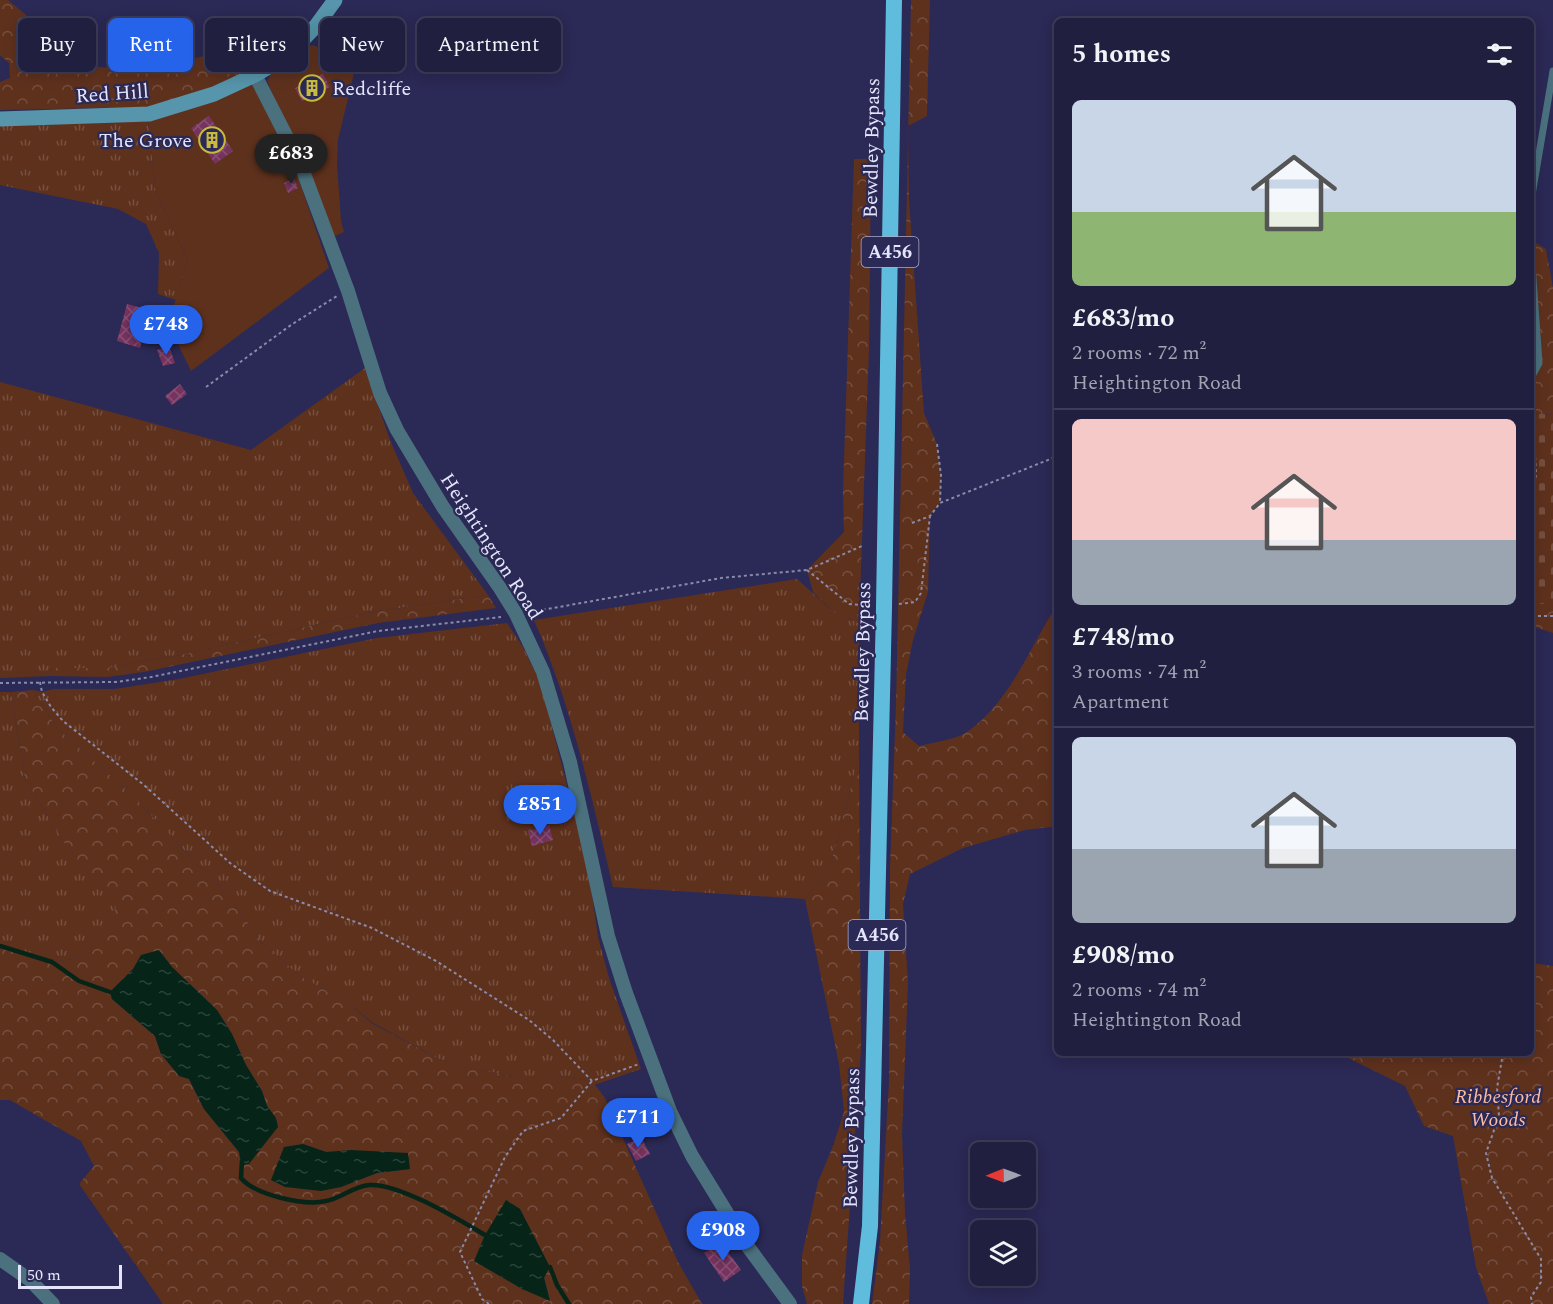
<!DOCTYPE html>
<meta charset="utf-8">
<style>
body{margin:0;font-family:Spectral,serif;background:#2d2c4b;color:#f1f3f6;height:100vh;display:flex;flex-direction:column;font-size:22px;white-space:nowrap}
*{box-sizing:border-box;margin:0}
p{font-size:20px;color:#a2a2b1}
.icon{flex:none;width:33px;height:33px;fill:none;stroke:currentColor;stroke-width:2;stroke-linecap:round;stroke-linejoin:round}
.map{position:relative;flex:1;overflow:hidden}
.drawer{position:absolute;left:1054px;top:18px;width:480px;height:1038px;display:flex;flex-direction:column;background:#201f40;border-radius:9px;box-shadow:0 3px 15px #0003,0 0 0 2px #3d3d59}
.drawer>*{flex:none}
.guide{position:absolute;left:18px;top:18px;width:570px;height:54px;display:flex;gap:12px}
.needle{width:39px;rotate:269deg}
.tools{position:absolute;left:970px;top:1142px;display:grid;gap:12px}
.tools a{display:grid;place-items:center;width:66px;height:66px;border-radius:9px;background:#201f40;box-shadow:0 3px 15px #0003,0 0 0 2px #3d3d59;font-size:30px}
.scale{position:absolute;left:18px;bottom:15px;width:104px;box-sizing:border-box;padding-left:6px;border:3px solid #e4e5fc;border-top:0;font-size:16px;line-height:21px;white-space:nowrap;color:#e4e5fc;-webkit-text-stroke:4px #2b2955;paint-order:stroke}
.price{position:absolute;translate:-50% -51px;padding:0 14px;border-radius:21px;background:#2563eb;color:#fff;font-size:20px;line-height:39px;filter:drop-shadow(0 2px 3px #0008)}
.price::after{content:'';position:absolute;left:50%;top:36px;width:18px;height:14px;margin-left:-9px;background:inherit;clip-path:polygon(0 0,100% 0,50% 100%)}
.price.current{background:#222;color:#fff}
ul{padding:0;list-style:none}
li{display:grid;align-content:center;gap:12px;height:318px;padding:0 18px}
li+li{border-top:2px solid #3d3d59}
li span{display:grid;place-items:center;height:186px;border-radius:9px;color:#555}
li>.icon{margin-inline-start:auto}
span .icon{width:108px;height:108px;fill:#fffc;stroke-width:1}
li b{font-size:26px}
h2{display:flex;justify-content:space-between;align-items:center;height:72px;padding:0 18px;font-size:26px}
.pill{padding:0 21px;border-radius:9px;background:#201f40;box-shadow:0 3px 15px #0003,0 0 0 2px #3d3d59;font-size:21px;line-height:54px}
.pill.current{background:#2563eb;color:#fff}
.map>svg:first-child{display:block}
.grass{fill:url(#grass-tufts)}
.forest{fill:url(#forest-crowns);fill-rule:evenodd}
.cemetery{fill:url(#cemetery-stones)}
.garden{fill:#5e311d}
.water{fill:url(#water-ripples)}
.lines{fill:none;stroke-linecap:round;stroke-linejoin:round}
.stream{stroke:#062418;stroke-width:4.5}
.building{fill:url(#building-cross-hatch)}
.path{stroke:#8a8aab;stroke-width:2;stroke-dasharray:3 3;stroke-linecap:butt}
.service{stroke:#4b717f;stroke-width:7}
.minor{stroke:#4b717f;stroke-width:14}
.secondary{stroke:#5695ab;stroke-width:15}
.trunk{stroke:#60bcdc;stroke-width:16}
.labels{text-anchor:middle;stroke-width:4.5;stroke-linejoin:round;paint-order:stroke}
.shield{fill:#2b2955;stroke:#acadca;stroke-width:1.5}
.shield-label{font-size:18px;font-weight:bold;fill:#e4e5fc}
.poi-label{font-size:20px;fill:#e4e5fc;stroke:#2b2955;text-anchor:start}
.street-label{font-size:20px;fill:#e4e5fc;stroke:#2b2955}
.park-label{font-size:20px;font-style:italic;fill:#fcbca2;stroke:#2b2955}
</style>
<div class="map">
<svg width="1553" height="1304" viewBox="0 0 1553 1304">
<defs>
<pattern id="grass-tufts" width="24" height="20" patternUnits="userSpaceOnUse" patternTransform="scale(1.5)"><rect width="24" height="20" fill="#5e311d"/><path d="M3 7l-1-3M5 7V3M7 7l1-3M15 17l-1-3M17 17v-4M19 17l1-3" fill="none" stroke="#754f3f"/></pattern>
<pattern id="forest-crowns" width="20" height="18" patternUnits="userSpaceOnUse" patternTransform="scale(1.5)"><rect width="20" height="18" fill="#5e311d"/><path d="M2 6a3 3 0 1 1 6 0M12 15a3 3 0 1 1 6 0" fill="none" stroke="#754f3f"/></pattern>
<pattern id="cemetery-stones" width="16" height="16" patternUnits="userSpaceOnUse" patternTransform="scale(1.5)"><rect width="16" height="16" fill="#5e311d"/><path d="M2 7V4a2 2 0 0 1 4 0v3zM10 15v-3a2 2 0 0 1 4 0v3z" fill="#754f3f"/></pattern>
<pattern id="water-ripples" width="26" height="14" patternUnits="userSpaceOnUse" patternTransform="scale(1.5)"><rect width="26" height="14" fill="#062418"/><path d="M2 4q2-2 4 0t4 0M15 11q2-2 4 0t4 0" fill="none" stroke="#2a443a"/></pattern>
<pattern id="building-cross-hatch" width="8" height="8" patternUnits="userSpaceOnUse" patternTransform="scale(1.5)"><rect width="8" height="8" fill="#75335e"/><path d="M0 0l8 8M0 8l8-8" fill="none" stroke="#885076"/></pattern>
</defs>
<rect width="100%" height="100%" fill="#2b2955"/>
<path class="grass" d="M148 121 156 193 188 260 176 300 158 294 159 253 146 224 118 209 0 185V125Z
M365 368 390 440 413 493 488 595 372 612 180 655 105 668H52L50 676 0 678V382L251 450Z
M797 579 834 612 859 623V756L831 863 805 899 613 887C591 795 572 707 534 620Z
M507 623 523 647 538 678 547 708 577 824 592 895 598 937 609 978 641 1069 594 1085 592 1081 557 1076H513L462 1067 437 1058 373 1023 348 1003 300 976 262 943 234 903 132 795 57 728 33 690 42 692 53 689H115L179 679 377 638Z
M0 692H11L25 779 65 844 117 907 86 957 52 962 0 946Z"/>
<path class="forest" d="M0 0H8L87 66 148 71 215 53 245 70 240 77 201 93 151 107 0 110V82L10 78 9 63 0 55Z
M911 0H930L927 116 908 126 909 200 924 413 937 444 941 475 940 503 930 516 928 592 913 640 906 674 903 732 919 746C932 743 957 739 967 732 1010 702 1030 647 1057 605L1058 826 1025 830 963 848 910 874 903 904 908 984 902 1134 905 1213 910 1269 909 1304H872L880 1241 889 1082 890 868 896 705Z
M854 159H871L869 349 859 623 834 612 813 592 807 570 844 532 843 491Z
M1532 241 1546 249 1553 288V415L1532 413V376L1539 363 1532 266Z
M488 595 496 608 378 623 144 672 107 677 50 676 52 668H105L180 655 372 612Z
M1532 604H1553V633L1532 626Z
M33 690 57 728 132 795 234 903 262 943 300 976 348 1003 373 1024 437 1058 463 1067 513 1076H557L592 1081 605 1098 678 1262 702 1304H163L79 1184 94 1166 81 1141 10 1100H0V946L52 962 86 957 116 907 65 844 25 779 11 692ZM159 950 172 967 217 1010 232 1034 246 1065 262 1091 267 1106 276 1118 278 1127 239 1152 204 1109 189 1079 161 1054 155 1036 112 999 111 991 133 969ZM303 1144 326 1152 410 1169 377 1173 341 1187ZM505 1200 520 1209 544 1277 550 1301Z
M859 756 861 1049 843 1304H807L802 1286V1255L818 1182 833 1146 844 1112 839 1064 805 899 831 863Z
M1532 963 1553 966V1304H1489L1476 1267 1453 1136 1424 1126 1405 1086 1338 1053H1532Z"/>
<path class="cemetery" d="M1532 413 1553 415V604H1532Z"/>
<path class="garden" d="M312 45 350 57 355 62V69L338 140 337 163 341 221 344 232 333 237 267 81 271 74Z
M251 81 256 84 298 177 329 268 191 371 168 324 188 260 156 193 148 121Z"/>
<path class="water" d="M159 950 172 967 217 1010 232 1034 246 1065 262 1091 267 1106 276 1118 278 1127 249 1164 241 1165 239 1152 204 1109 189 1079 179 1076 161 1054 155 1036 112 999 110 992 133 969 141 955Z
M303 1144 326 1152 351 1150 408 1153 410 1169 377 1173 341 1187 321 1191 285 1187 271 1180 284 1147Z
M506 1200 520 1209 550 1267 544 1278 550 1301 522 1289 474 1261 485 1235Z"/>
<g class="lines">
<path class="stream" d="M0 946 52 962 79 981 110 992H117
M242 1161 241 1178C255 1195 304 1206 326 1201 340 1199 354 1186 369 1185 399 1183 458 1219 485 1235
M550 1267 557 1285 569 1304"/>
</g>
<path class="building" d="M262 16 288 28 289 33 284 44 280 47 253 34Z
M323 74 330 87 302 101 295 88Z
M209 116 233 151 215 164 191 128Z
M294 178 298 188 288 193 284 183Z
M127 304 150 310 140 348 117 341Z
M169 346 175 363 163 366 157 350Z
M180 384 187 394 172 405 165 396Z
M549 825 553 840 532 846 528 831Z
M641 1137 650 1154 636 1161 627 1144Z
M721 1242 741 1270 724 1282 704 1253Z"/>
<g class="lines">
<path class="path" d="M206 387 291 325 337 296
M1532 434 1534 436 1536 475 1532 492
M937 444 941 475 940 503
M912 523 930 516 940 503 1058 456
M807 570 849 604 870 606
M899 604 915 602 921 593 930 516
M531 612 721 578 807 570 862 546
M1532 616H1553
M40 682 42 692 51 707 63 721 144 785 230 863 270 891 372 928 436 961 529 1020 553 1040 592 1081 639 1064
M0 683 116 682 151 677 378 631 501 617
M1503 1053 1497 1088 1499 1116 1486 1153 1492 1178 1541 1259V1282L1531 1297 1532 1304
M489 1304 482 1299 460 1252 505 1157 523 1131 561 1118 592 1081"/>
<path class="service" d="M1532 195 1553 71
M1532 265 1539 363 1532 376"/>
<path class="minor" d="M255 75 300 163 348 291 380 393 397 430 443 507 500 588 516 614 543 672 570 762 608 936 626 993 670 1111 692 1156 746 1244 790 1304
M0 1259 30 1280 53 1304"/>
<path class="secondary" d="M0 119 149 114 214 94 255 75 287 56 316 26 335 0"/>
<path class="trunk" d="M861 1304 870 1226 884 607 894 0"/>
</g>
<defs>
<g id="building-ring" transform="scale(1.35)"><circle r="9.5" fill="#2b2955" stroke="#c8bb3b" stroke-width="1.5"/><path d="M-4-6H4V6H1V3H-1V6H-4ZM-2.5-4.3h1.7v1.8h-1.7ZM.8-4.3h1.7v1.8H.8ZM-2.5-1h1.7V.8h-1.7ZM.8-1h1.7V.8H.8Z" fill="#c8bb3b"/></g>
</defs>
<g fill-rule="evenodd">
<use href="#building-ring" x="312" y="88"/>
<use href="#building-ring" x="212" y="140"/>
</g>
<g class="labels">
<g class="shield">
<rect x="861.5" y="237" width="57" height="30" rx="4.5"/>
<rect x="848.5" y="920" width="57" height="30" rx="4.5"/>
</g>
<g class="shield-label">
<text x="890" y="258">A456</text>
<text x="877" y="941">A456</text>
</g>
<g class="poi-label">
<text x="332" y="95">Redcliffe</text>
<text x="192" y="147" text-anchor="end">The Grove</text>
</g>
<g class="street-label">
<text transform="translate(112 93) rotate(-4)" y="7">Red Hill</text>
<text transform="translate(871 148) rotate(-89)" y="7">Bewdley Bypass</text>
<text transform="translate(492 546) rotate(57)" y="7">Heightington Road</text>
<text transform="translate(862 652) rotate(-89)" y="7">Bewdley Bypass</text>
<text transform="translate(851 1138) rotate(-89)" y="7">Bewdley Bypass</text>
</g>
<g class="park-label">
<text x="1498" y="1103">Ribbesford<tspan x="1498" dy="23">Woods</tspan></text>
</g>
</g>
</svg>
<div class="tools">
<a><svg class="needle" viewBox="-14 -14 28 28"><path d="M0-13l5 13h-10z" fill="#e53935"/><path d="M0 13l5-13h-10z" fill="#a2a2b1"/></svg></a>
<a><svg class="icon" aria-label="layers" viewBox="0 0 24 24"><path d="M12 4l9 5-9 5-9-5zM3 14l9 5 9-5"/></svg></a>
</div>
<div class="scale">50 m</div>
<b class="price current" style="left:291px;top:185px">£683</b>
<b class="price" style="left:166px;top:356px">£748</b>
<b class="price" style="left:540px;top:836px">£851</b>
<b class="price" style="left:638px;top:1149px">£711</b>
<b class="price" style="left:723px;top:1262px">£908</b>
<div class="guide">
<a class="pill">Buy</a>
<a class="pill current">Rent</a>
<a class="pill">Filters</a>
<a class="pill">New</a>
<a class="pill">Apartment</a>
</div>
<section class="drawer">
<h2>5 homes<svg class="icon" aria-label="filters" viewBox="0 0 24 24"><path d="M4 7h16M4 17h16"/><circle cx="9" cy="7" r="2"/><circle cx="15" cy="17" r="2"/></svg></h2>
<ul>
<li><span style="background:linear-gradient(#c9d6e8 60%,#8fb573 0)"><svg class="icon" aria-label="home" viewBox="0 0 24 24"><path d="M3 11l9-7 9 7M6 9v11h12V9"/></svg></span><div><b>£683/mo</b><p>2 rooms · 72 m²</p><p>Heightington Road</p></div></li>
<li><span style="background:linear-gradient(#f6c9c9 65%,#9aa5b1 0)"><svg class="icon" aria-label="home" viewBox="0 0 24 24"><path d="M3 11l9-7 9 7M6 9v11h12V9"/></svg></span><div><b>£748/mo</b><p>3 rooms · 74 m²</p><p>Apartment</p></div></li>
<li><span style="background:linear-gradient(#c9d6e8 60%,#9aa5b1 0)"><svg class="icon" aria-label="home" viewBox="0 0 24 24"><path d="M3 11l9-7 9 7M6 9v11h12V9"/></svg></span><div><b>£908/mo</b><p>2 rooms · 74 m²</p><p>Heightington Road</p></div></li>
</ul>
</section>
</div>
